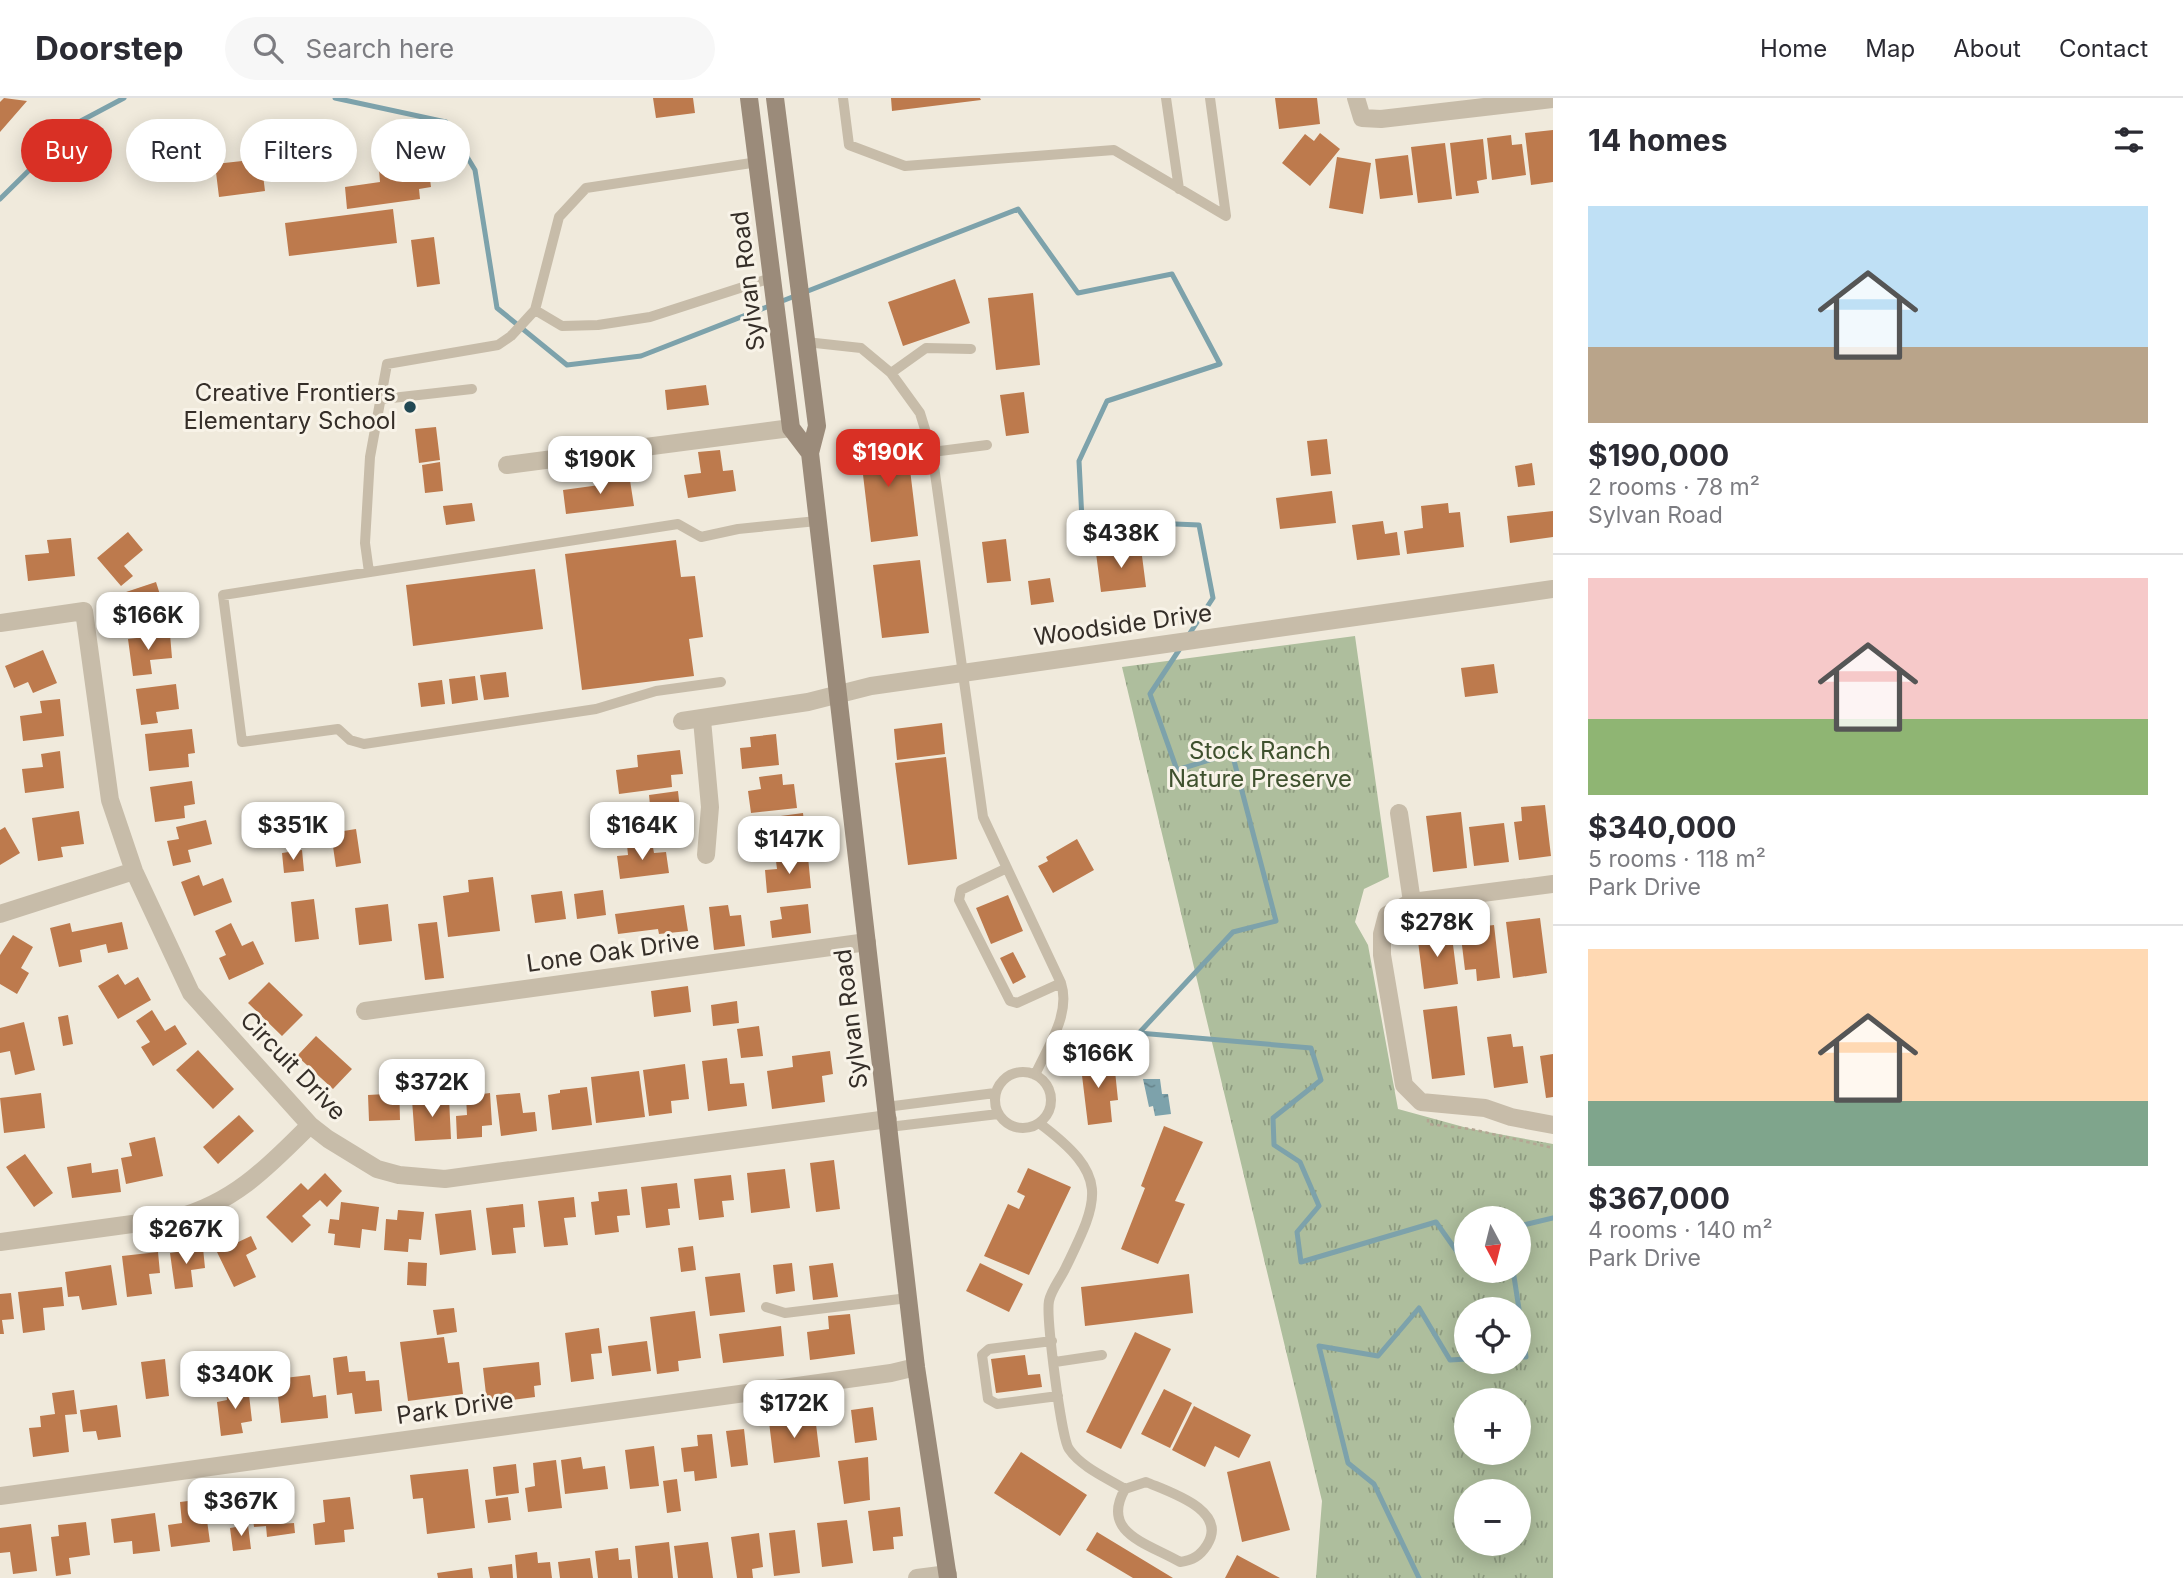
<!DOCTYPE html>
<meta charset="utf-8">
<style>
body{margin:0;font-family:Inter,sans-serif;background:#f7f7f7;color:#2b2b33;height:100vh;display:flex;flex-direction:column;font-size:26px;white-space:nowrap}
*{box-sizing:border-box;margin:0}
p{font-size:23px;color:#7c7c81}
.icon{flex:none;width:38px;height:38px;fill:none;stroke:currentColor;stroke-width:2;stroke-linecap:round;stroke-linejoin:round}
.map{position:relative;flex:1;overflow:hidden}
.details{display:flex;flex-direction:column;background:#fff;width:630px}
.details>*{flex:none}
.banner{position:absolute;left:21px;top:21px;width:665px;height:63px;display:flex;gap:14px}
.needle{width:46px;rotate:173deg}
.buttons{position:absolute;left:1454px;top:1108px;display:grid;gap:14px}
.buttons a{display:grid;place-items:center;width:77px;height:77px;border-radius:50%;background:#fff;box-shadow:0 4px 18px #0003;font-size:35px}
.price{position:absolute;translate:-50% -60px;padding:0 16px;border-radius:14px;background:#fff;color:#222;font-size:23px;line-height:46px;filter:drop-shadow(0 2px 4px #0008)}
.price::after{content:'';position:absolute;left:50%;top:42px;width:21px;height:16px;margin-left:-10px;background:inherit;clip-path:polygon(0 0,100% 0,50% 100%)}
.price.current{background:#d93025;color:#fff}
ul{padding:0;list-style:none}
li{display:grid;align-content:center;gap:14px;height:371px;padding:0 35px}
li+li{border-top:2px solid #e1e1e2}
li span{display:grid;place-items:center;height:217px;border-radius:0px;color:#555}
li>.icon{margin-inline-start:auto}
span .icon{width:126px;height:126px;fill:#fffc;stroke-width:1}
li b{font-size:30px}
h2{display:flex;justify-content:space-between;align-items:center;height:84px;padding:0 35px;font-size:30px}
.tag{padding:0 24px;border-radius:32px;background:#fff;box-shadow:0 4px 18px #0003;font-size:24px;line-height:63px}
.tag.current{background:#d93025;color:#fff}
header{display:flex;align-items:center;gap:42px;box-sizing:border-box;height:98px;padding:0 35px;background:#fff;border-bottom:2px solid #e1e1e2}
header strong{font-size:33px}
nav{display:flex;gap:38px;margin-inline-start:auto;font-size:24px}
.search{width:490px;height:63px;background:#f7f7f7;display:flex;align-items:center;gap:18px;box-sizing:border-box;padding:0 24px;border-radius:38px;color:#7c7c81;font-size:26px}
main{display:flex;flex:1;min-height:0}
.map>svg:first-child{display:block}
.park{fill:url(#park-tufts);fill-rule:evenodd}
.water{fill:url(#water-ripples)}
.lines{fill:none;stroke-linecap:round;stroke-linejoin:round}
.stream{stroke:#7da2ab;stroke-width:5}
.building{fill:#bd7a4d}
.path{stroke:#b3a693;stroke-width:2.5;stroke-dasharray:3.5 3.5;stroke-linecap:butt}
.lane{stroke:#c7bca9;stroke-width:10}
.street{stroke:#c7bca9;stroke-width:18}
.secondary{stroke:#9b8b7a;stroke-width:18}
.poi-dot{fill:#214853;stroke:#f8f3e8;stroke-width:2.5}
.labels{text-anchor:middle;stroke-width:6;stroke-linejoin:round;paint-order:stroke}
.street-label{font-size:24px;fill:#352e28;stroke:#f8f3e8}
.poi-label{font-size:24px;fill:#352e28;stroke:#f8f3e8;text-anchor:end}
.park-label{font-size:24px;fill:#3f512e;stroke:#f8f3e8}
</style>
<header>
<strong>Doorstep</strong>
<div class="search"><svg class="icon" aria-label="search" viewBox="0 0 24 24"><circle cx="10" cy="10" r="6"/><path d="M15 15l6 6"/></svg>Search here</div>
<nav><a>Home</a><a>Map</a><a>About</a><a>Contact</a></nav>
</header>
<main>
<div class="map">
<svg width="1553" height="1480" viewBox="0 0 1553 1480">
<defs>
<pattern id="park-tufts" width="24" height="20" patternUnits="userSpaceOnUse" patternTransform="scale(1.75)"><rect width="24" height="20" fill="#aebe9d"/><path d="M3 7l-1-3M5 7V3M7 7l1-3M15 17l-1-3M17 17v-4M19 17l1-3" fill="none" stroke="#8e9b80"/></pattern>
<pattern id="water-ripples" width="26" height="14" patternUnits="userSpaceOnUse" patternTransform="scale(1.75)"><rect width="26" height="14" fill="#7da2ab"/><path d="M2 4q2-2 4 0t4 0M15 11q2-2 4 0t4 0" fill="none" stroke="#67848b"/></pattern>
</defs>
<rect width="100%" height="100%" fill="#f0eadc"/>
<path class="park" d="M1355 538 1389 779 1364 791 1355 824 1368 847 1398 1011 1471 1031 1553 1046V1480H1316L1322 1403 1122 569ZM1466 1120H1519V1172H1466ZM1466 1211H1519V1264H1466ZM1466 1302H1519V1354H1466ZM1466 1393H1519V1446H1466Z"/>
<path class="water" d="M1143 981H1160L1162 996H1168L1171 1016 1155 1018 1153 1008 1149 1009Z"/>
<g class="lines">
<path class="stream" d="M335 0 446 24 475 72 497 210 567 267 641 258 1018 111 1078 195 1172 176 1220 266 1107 303 1079 363 1082 422 1199 427 1213 500 1188 538
M0 101 77 25 124 0
M1181 549 1150 596 1177 672 1232 655 1276 823 1233 834 1139 935 1311 950 1321 982 1273 1020 1274 1047 1300 1064 1319 1108 1297 1134 1301 1164 1436 1124 1460 1158 1466 1154
M1519 1128 1553 1120
M1513 1172 1519 1211
M1519 1213 1526 1259H1519
M1419 1480 1374 1386 1348 1365 1319 1248 1378 1258 1419 1210 1450 1262 1466 1261"/>
</g>
<path class="building" d="M4 0 27 3 0 34V4Z
M653 0H693L695 15 656 20Z
M891 0H980L981 2 892 13Z
M1275 0H1317L1320 26 1279 31Z
M1553 32V84L1531 87 1525 35Z
M1320 35 1340 51 1310 88 1282 65 1305 36 1314 43Z
M1511 37 1512 47 1522 46 1526 77 1492 82 1487 40Z
M1483 41 1487 81 1477 83 1479 95 1456 98 1450 45Z
M1445 45 1452 101 1418 105 1411 49Z
M1408 57 1413 97 1380 101 1375 61Z
M1337 59 1371 65 1363 116 1329 110Z
M261 61 265 93 219 99 215 66Z
M428 66 431 89 419 91 420 101 347 111 345 89 380 84 379 72Z
M393 111 397 145 289 158 285 125Z
M434 139 440 186 417 189 411 142Z
M955 181 970 225 903 248 888 204Z
M1033 195 1040 267 996 272 988 200Z
M706 287 709 307 667 312 665 292Z
M1024 294 1029 335 1006 338 1000 297Z
M436 329 440 362 419 365 415 331Z
M906 338 918 438 871 444 859 343Z
M1327 341 1331 376 1311 378 1307 343Z
M720 352 723 373 733 372 736 393 688 400 684 377 701 375 698 354Z
M440 364 443 393 425 395 422 367Z
M1532 365 1535 387 1518 389 1515 368Z
M629 376 634 408 566 416 563 392 607 386 606 379Z
M1332 393 1336 425 1280 431 1276 400Z
M472 405 475 423 446 427 443 408Z
M1448 405 1449 415 1460 414 1464 449 1407 456 1404 433 1423 430 1421 408Z
M1553 413V439L1510 445 1507 418Z
M1383 423 1385 436 1397 434 1400 457 1357 462 1352 427Z
M128 434 143 452 124 468 133 478 121 488 97 460Z
M71 440 75 478 28 483 25 457 49 455 47 442Z
M1006 441 1011 483 987 485 982 444Z
M676 442 681 479 695 478 703 539 689 541 694 578 582 592 565 456Z
M1141 450 1146 489 1101 494 1096 455Z
M920 462 929 535 882 540 873 467Z
M535 471 543 531 413 548 406 487Z
M1050 480 1054 504 1031 507 1028 483Z
M156 484 163 506 141 514 145 526 131 531 120 496Z
M170 536 172 560 150 562 152 576 133 578 128 541Z
M43 552 57 585 33 595 28 584 14 590 5 568Z
M1494 566 1498 595 1465 599 1461 570Z
M506 574 509 599 484 602 480 577Z
M475 578 478 602 452 606 449 581Z
M442 582 445 606 421 609 418 585Z
M176 586 179 611 156 614 158 625 141 627 136 591Z
M60 601 64 638 23 643 20 618 42 615 40 603Z
M942 625 945 656 897 662 894 631Z
M192 631 195 655 188 656 189 669 149 673 145 636Z
M776 636 779 667 742 671 740 650 751 649 750 639Z
M680 652 683 676 671 677 672 689 619 696 616 672 638 669 637 657Z
M60 653 64 690 25 695 22 671 43 669 41 656Z
M946 659 957 761 908 767 895 665Z
M782 676 783 687 794 686 797 710 751 715 748 693 761 691 759 679Z
M192 683 195 706 184 708 185 720 155 724 150 689Z
M678 693 681 721 668 722 670 736 644 739 643 727 631 729 628 710 650 707 649 697Z
M1545 707 1551 758 1519 762 1514 724 1522 723 1521 709Z
M79 713 84 746 61 749 63 759 38 763 32 720Z
M1461 714 1467 770 1433 774 1426 718Z
M803 715 807 751 767 756 766 744 753 745 750 722Z
M206 722 212 746 188 752 191 764 173 768 167 743 179 741 176 729Z
M1504 725 1509 764 1474 768 1469 729Z
M5 729 20 755 0 767V732Z
M356 731 361 765 336 769 331 735Z
M1077 741 1094 772 1053 795 1038 768 1048 763 1046 759Z
M652 744 654 755 666 754 669 775 620 781 617 758 628 757 627 747Z
M302 752 304 773 284 775 282 755Z
M808 759 811 790 767 795 765 772 777 771 776 763Z
M199 777 203 788 223 780 232 804 194 818 181 784Z
M493 779 500 833 448 839 443 798 469 794 468 782Z
M603 792 606 817 577 821 574 796Z
M562 793 566 821 535 825 531 797Z
M1008 797 1023 833 991 846 976 810Z
M314 801 319 841 295 844 291 804Z
M388 806 392 843 359 847 355 810Z
M808 806 811 835 772 840 770 823 782 821 780 809Z
M684 807 688 833 659 836 658 831 618 836 615 816Z
M728 807 730 818 741 817 745 848 714 852 709 809Z
M1540 820 1547 875 1513 880 1506 824Z
M122 824 128 851 108 855 106 846 80 852 82 864 59 869 50 830 70 825 72 834Z
M437 824 444 880 425 882 418 826Z
M231 825 242 848 253 843 264 866 229 882 219 860 226 857 215 833Z
M1494 827 1500 880 1477 883 1476 871 1465 872 1460 831Z
M1451 831 1458 886 1424 891 1417 835Z
M13 837 33 849 21 870 29 875 17 896 0 886V857Z
M1013 854 1026 879 1013 886 1000 860Z
M118 876 125 887 138 879 151 902 118 921 98 888Z
M269 884 303 917 282 938 248 905Z
M688 888 691 914 654 919 651 893Z
M737 903 739 925 713 928 711 907Z
M1457 908 1465 977 1432 981 1423 912Z
M152 912 165 933 175 927 187 946 153 968 141 949 150 944 136 923Z
M68 917 73 946 63 948 58 919Z
M24 924 35 972 15 977 10 953 0 955V930Z
M759 928 763 958 741 960 737 931Z
M1511 936 1513 949 1523 948 1528 985 1494 990 1487 939Z
M316 938 352 971 333 991 297 958Z
M198 952 234 991 213 1011 176 972Z
M830 953 833 976 822 978 825 1004 772 1011 767 973 793 969 792 958Z
M1553 956V999L1546 1000 1540 958Z
M1103 958 1105 974 1115 973 1118 1002 1110 1003 1112 1024 1088 1027 1080 961Z
M727 960 730 986 744 985 747 1008 708 1013 702 963Z
M685 966 689 1001 671 1003 672 1015 649 1018 643 972Z
M639 973 645 1019 596 1025 591 979Z
M399 983 400 1022 369 1023 368 997 386 996 385 984Z
M587 989 592 1027 552 1032 548 997 560 995V992Z
M41 995 45 1030 4 1035 0 1000Z
M490 995 492 1027 482 1028V1039L457 1041 456 1018 467 1017 466 998Z
M520 995 523 1015 535 1014 537 1033 501 1038 496 997Z
M449 1000 451 1041 415 1043 412 1002Z
M239 1017 254 1033 218 1066 203 1049Z
M1164 1028 1203 1044 1175 1103 1185 1106 1158 1166 1121 1151 1145 1090 1141 1088Z
M155 1039 163 1078 126 1086 121 1060 132 1058 129 1045Z
M25 1056 53 1095 34 1109 6 1069Z
M834 1062 840 1111 816 1114 810 1065Z
M91 1065 92 1075 118 1071 121 1094 72 1100 67 1069Z
M1028 1070 1071 1089 1029 1177 984 1158 1008 1106 1019 1111 1025 1098 1017 1094Z
M785 1071 790 1110 751 1115 747 1075Z
M325 1075 342 1093 327 1109 320 1102 302 1118 311 1127 292 1145 266 1119 301 1085 308 1092Z
M731 1077 734 1102 722 1103 724 1119 699 1122 694 1081Z
M677 1085 680 1110 668 1111 670 1127 646 1130 641 1089Z
M627 1091 630 1117 617 1118 619 1134 595 1137 591 1104 599 1103 598 1094Z
M574 1099 576 1119 564 1120 568 1147 544 1149 538 1103Z
M341 1104 379 1109 376 1133 362 1131 360 1150 334 1147 335 1136 328 1135 330 1121 339 1122Z
M523 1106 525 1129 513 1130 516 1155 492 1157 486 1110Z
M398 1112 424 1114 421 1142 409 1141 408 1154 384 1152 386 1121 397 1122Z
M471 1112 476 1152 440 1157 435 1116Z
M251 1138 257 1151 246 1157 256 1179 234 1189 217 1154Z
M693 1148 696 1172 681 1174 678 1150Z
M203 1150 205 1170 191 1172 193 1189 175 1191 170 1155Z
M158 1154 160 1175 149 1176 152 1196 127 1199 122 1158Z
M408 1164 427 1165 426 1188 407 1187Z
M792 1165 795 1193 776 1196 773 1167Z
M833 1165 838 1199 813 1202 809 1168Z
M980 1165 1023 1186 1009 1214 966 1193Z
M111 1167 117 1207 82 1212 79 1198 68 1199 65 1174Z
M740 1175 745 1214 710 1218 705 1179Z
M1189 1176 1193 1215 1085 1228 1081 1189Z
M62 1189 64 1208 43 1210 45 1232 23 1235 18 1194Z
M11 1195 14 1221 2 1222 4 1236H0V1196Z
M454 1210 457 1234 437 1237 433 1212Z
M695 1213 701 1260 678 1263 679 1273 657 1276 650 1219Z
M850 1216 855 1256 810 1262 807 1234 829 1231 828 1218Z
M781 1228 784 1258 723 1265 719 1236Z
M599 1230 602 1255 591 1256 594 1281 571 1284 565 1235Z
M1135 1234 1171 1251 1121 1351 1086 1334Z
M444 1239 448 1265 459 1264 463 1296 408 1303 400 1244Z
M647 1243 651 1273 612 1278 608 1248Z
M1025 1257 1028 1277 1040 1276 1042 1289 996 1295 991 1261Z
M347 1258 349 1274 365 1273 366 1283 379 1282 382 1313 355 1316 352 1295 337 1297 333 1260Z
M165 1261 169 1298 146 1301 141 1264Z
M539 1264 541 1287 534 1288 535 1299 487 1305 483 1270Z
M310 1277 313 1299 326 1297 328 1320 281 1325 276 1281Z
M248 1288 252 1323 241 1325 243 1335 221 1338 217 1304 227 1302 226 1291Z
M1164 1291 1192 1305 1170 1350 1141 1336Z
M74 1292 77 1316 65 1317 69 1354 33 1359 29 1330 41 1329 40 1318 55 1316 52 1295Z
M117 1307 121 1339 98 1342 96 1333 83 1334 80 1312Z
M1194 1308 1251 1337 1239 1360 1215 1348 1205 1369 1172 1352Z
M873 1309 877 1342 855 1345 851 1312Z
M815 1318 820 1359 774 1365 769 1324Z
M744 1331 748 1367 731 1369 726 1333Z
M712 1336 717 1380 695 1383 694 1373 684 1374 681 1350 698 1348 697 1337Z
M654 1348 659 1388 630 1391 625 1352Z
M1021 1354 1087 1397 1060 1438 994 1395Z
M581 1359 583 1371 605 1368 608 1391 565 1396 561 1362Z
M868 1359 870 1402 844 1406 838 1363Z
M556 1362 562 1410 528 1414 525 1390 535 1388 533 1365Z
M1270 1363 1290 1432 1242 1444 1227 1374Z
M516 1366 519 1395 496 1398 493 1369Z
M468 1371 475 1430 427 1436 423 1400 413 1401 410 1377Z
M677 1381 681 1413 667 1415 663 1383Z
M350 1399 354 1431 344 1432 345 1444 315 1447 313 1426 325 1424 323 1402Z
M508 1399 511 1422 488 1425 485 1402Z
M204 1401 210 1444 171 1449 168 1427 182 1425 180 1404Z
M278 1402 281 1426 294 1425 295 1435 267 1439 266 1428 254 1429 251 1405Z
M900 1409 903 1438 893 1439 894 1451 873 1453 868 1413Z
M155 1415 160 1453 133 1456 132 1443 114 1445 111 1421Z
M847 1422 853 1465 822 1469 817 1425Z
M86 1424 90 1457 69 1460 71 1476 56 1478 51 1439 59 1438 58 1427Z
M31 1426 37 1473 13 1476 10 1454 0 1455V1430Z
M248 1427 251 1451 233 1453 230 1430Z
M795 1432 800 1475 774 1478 769 1435Z
M1097 1434 1173 1480H1133L1086 1452Z
M759 1435 763 1469 752 1471 753 1480H737L731 1439Z
M669 1444 673 1480H638L635 1448Z
M708 1444 713 1480H678L674 1448Z
M618 1450 619 1462 630 1461 632 1480H598L595 1453Z
M537 1454 538 1465 550 1464 552 1480H517L515 1457Z
M1237 1457 1280 1480H1225Z
M590 1460 593 1480H560L558 1464Z
M512 1466 513 1480H490L488 1469Z
M472 1470 473 1480H438L437 1475Z"/>
<g class="lines">
<path class="path" d="M1428 1021V1026L1471 1031 1553 1050"/>
<path class="lane" d="M843 0 849 47 905 68 1114 52 1226 118 1210 0
M1166 0 1179 91
M535 212 562 228 598 227 650 219 771 180
M806 244 861 250 891 275 920 315 932 354 983 719 1061 885C1071 916 1048 948 1035 977
M891 275 926 250 971 251
M383 301 472 291
M932 354 987 347
M369 474 365 445 370 359 387 266 498 247 511 238 535 212 559 119 586 90 758 64
M721 584 656 593 596 611 364 646 350 642 338 631 242 644 223 497 678 426 701 439 738 431 817 423
M1007 770 961 792 959 802 1010 903 1017 905 1061 885
M995 1002a28 28 0 1 1 56 0a28 28 0 1 1-56 0Z
M886 1009 995 995
M1039 1025C1110 1078 1100 1099 1066 1169 1061 1180 1051 1192 1049 1203 1046 1218 1061 1340 1069 1351 1081 1369 1107 1380 1125 1391
M889 1029 998 1016
M766 1209 785 1215 908 1200
M1052 1243 989 1251 982 1257 988 1301 997 1306 1058 1298
M1055 1264 1102 1257
M1146 1384C1169 1394 1229 1412 1207 1447 1200 1458 1193 1462 1180 1464 1147 1445 1100 1435 1125 1391Z"/>
<path class="street" d="M1356 0 1362 20 1381 21 1553 1
M507 367 791 330
M0 525 84 513 110 702 134 773 191 895 310 1027 328 1041 377 1071 399 1077 445 1081 888 1021
M702 622 710 709 706 757
M682 623 808 604 871 588 1553 491
M1399 715 1412 804
M1553 786 1412 804 1387 817 1382 836V857L1404 987 1421 1004 1485 1010 1511 1019 1553 1027
M0 816 134 773
M365 913 867 844
M0 1144 176 1120C234 1105 269 1068 310 1027
M0 1398 891 1275 916 1269
M917 1480 948 1476"/>
<path class="secondary" d="M749 0 791 330 810 355
M775 0 817 328 810 355 916 1269 948 1480"/>
</g>
<circle class="poi-dot" cx="410" cy="309" r="7"/>
<g class="labels">
<g class="street-label">
<text transform="translate(748 183) rotate(-97)" y="8">Sylvan Road</text>
<text transform="translate(1123 527) rotate(-8)" y="8">Woodside Drive</text>
<text transform="translate(613 854) rotate(-8)" y="8">Lone Oak Drive</text>
<text transform="translate(851 921) rotate(-97)" y="8">Sylvan Road</text>
<text transform="translate(293 968) rotate(46)" y="8">Circuit Drive</text>
<text transform="translate(455 1310) rotate(-8)" y="8">Park Drive</text>
</g>
<g class="poi-label">
<text x="396" y="303">Creative Frontiers<tspan x="396" dy="28">Elementary School</tspan></text>
</g>
<g class="park-label">
<text x="1260" y="661">Stock Ranch<tspan x="1260" dy="28">Nature Preserve</tspan></text>
</g>
</g>
</svg>
<div class="buttons">
<a><svg class="needle" viewBox="-14 -14 28 28"><path d="M0-13l5 13h-10z" fill="#e53935"/><path d="M0 13l5-13h-10z" fill="#7c7c81"/></svg></a>
<a><svg class="icon" aria-label="locate" viewBox="0 0 24 24"><circle cx="12" cy="12" r="6"/><path d="M12 2v4M12 18v4M2 12h4M18 12h4"/></svg></a>
<a>+</a>
<a>−</a>
</div>
<b class="price current" style="left:888px;top:391px">$190K</b>
<b class="price" style="left:600px;top:398px">$190K</b>
<b class="price" style="left:1121px;top:472px">$438K</b>
<b class="price" style="left:148px;top:554px">$166K</b>
<b class="price" style="left:293px;top:764px">$351K</b>
<b class="price" style="left:642px;top:764px">$164K</b>
<b class="price" style="left:789px;top:778px">$147K</b>
<b class="price" style="left:1437px;top:861px">$278K</b>
<b class="price" style="left:1098px;top:992px">$166K</b>
<b class="price" style="left:432px;top:1021px">$372K</b>
<b class="price" style="left:186px;top:1168px">$267K</b>
<b class="price" style="left:235px;top:1313px">$340K</b>
<b class="price" style="left:794px;top:1342px">$172K</b>
<b class="price" style="left:241px;top:1440px">$367K</b>
<div class="banner">
<a class="tag current">Buy</a>
<a class="tag">Rent</a>
<a class="tag">Filters</a>
<a class="tag">New</a>
</div>
</div>
<section class="details">
<h2>14 homes<svg class="icon" aria-label="filters" viewBox="0 0 24 24"><path d="M4 7h16M4 17h16"/><circle cx="9" cy="7" r="2"/><circle cx="15" cy="17" r="2"/></svg></h2>
<ul>
<li><span style="background:linear-gradient(#bfe0f5 65%,#b9a48a 0)"><svg class="icon" aria-label="home" viewBox="0 0 24 24"><path d="M3 11l9-7 9 7M6 9v11h12V9"/></svg></span><div><b>$190,000</b><p>2 rooms · 78 m²</p><p>Sylvan Road</p></div></li>
<li><span style="background:linear-gradient(#f6c9c9 65%,#8fb573 0)"><svg class="icon" aria-label="home" viewBox="0 0 24 24"><path d="M3 11l9-7 9 7M6 9v11h12V9"/></svg></span><div><b>$340,000</b><p>5 rooms · 118 m²</p><p>Park Drive</p></div></li>
<li><span style="background:linear-gradient(#ffd9b3 70%,#7fa58c 0)"><svg class="icon" aria-label="home" viewBox="0 0 24 24"><path d="M3 11l9-7 9 7M6 9v11h12V9"/></svg></span><div><b>$367,000</b><p>4 rooms · 140 m²</p><p>Park Drive</p></div></li>
</ul>
</section>
</main>
